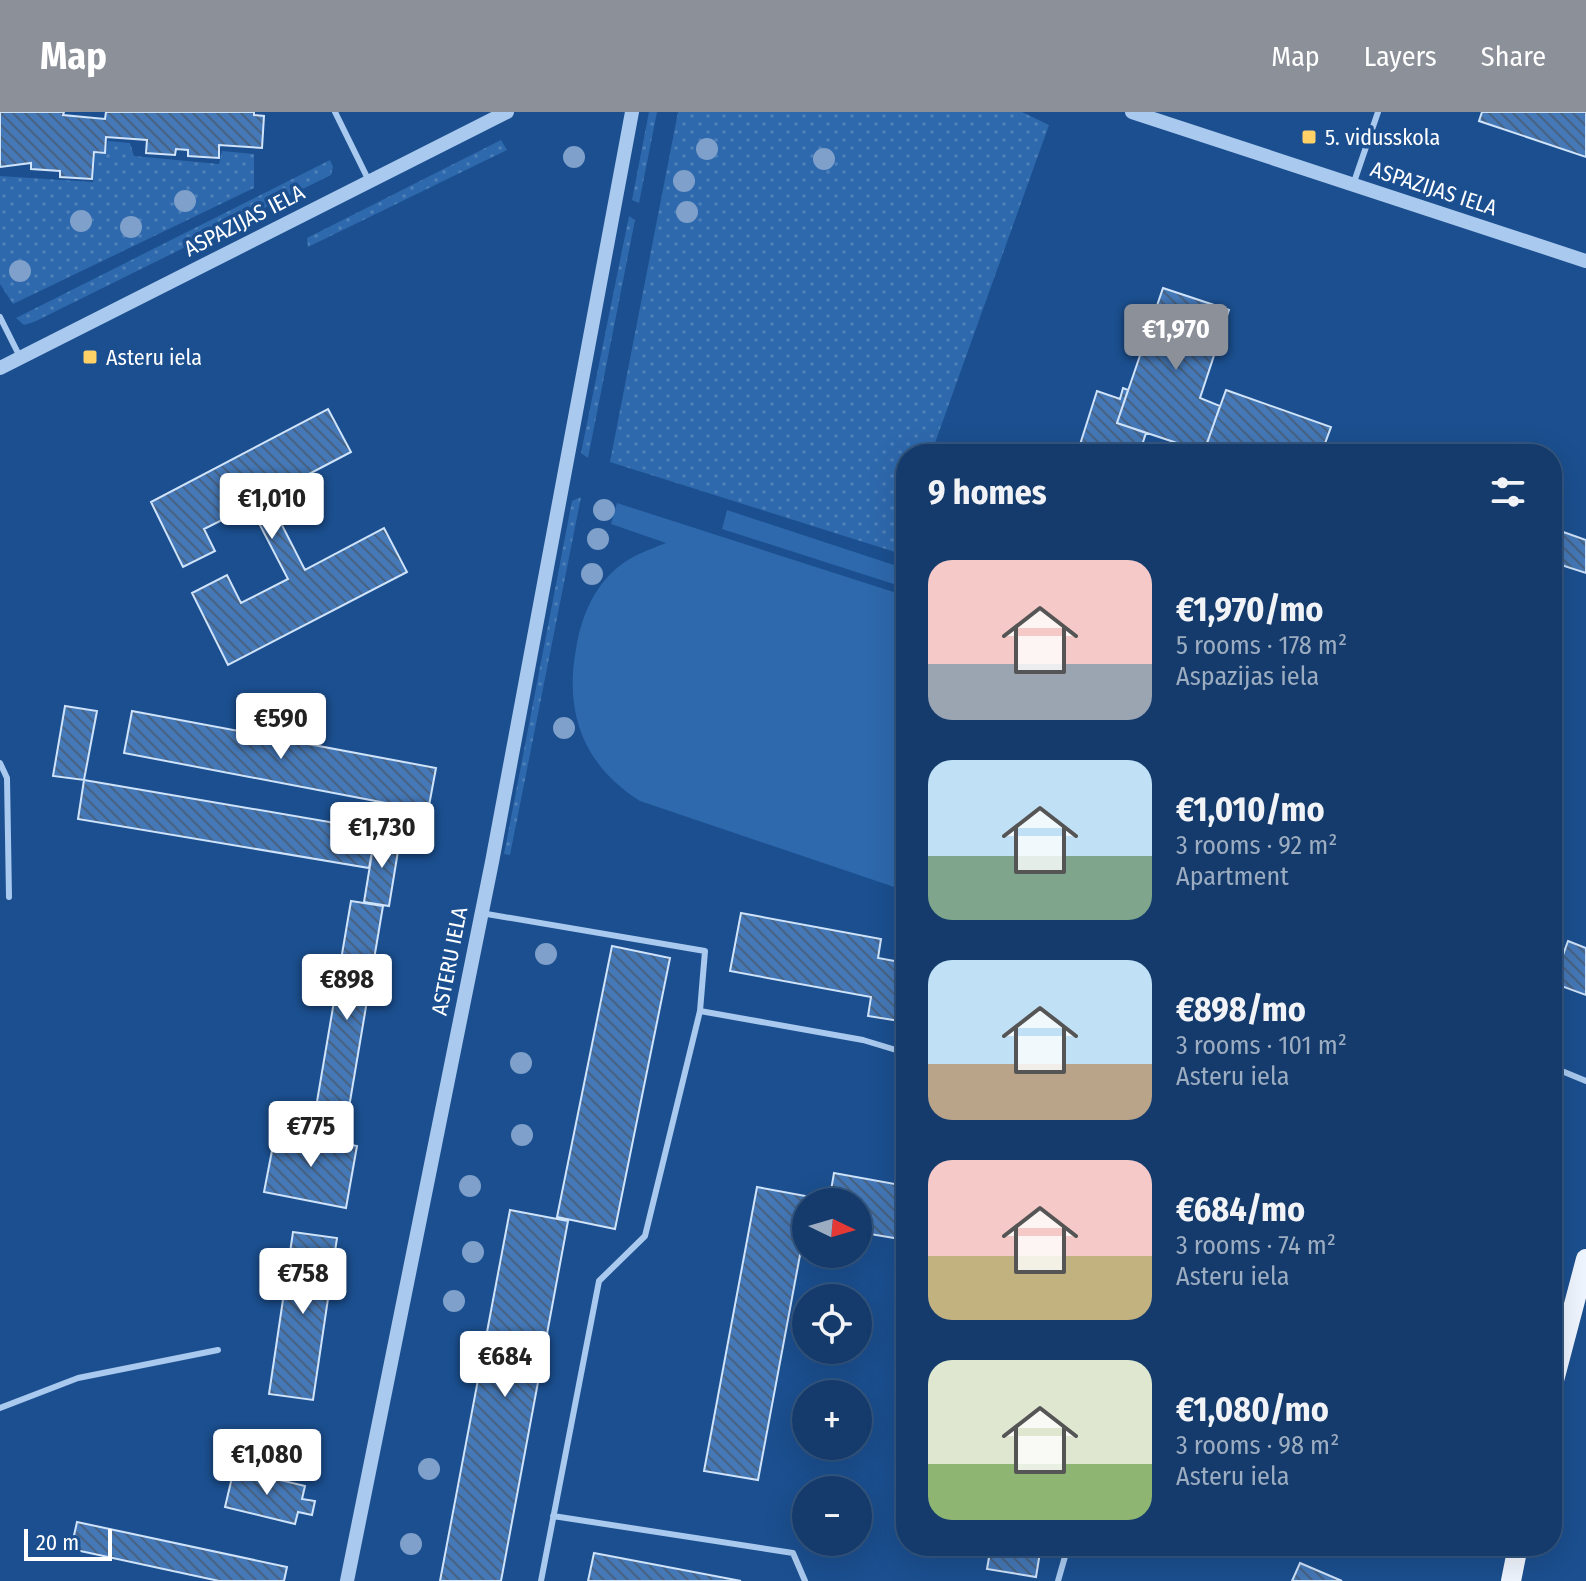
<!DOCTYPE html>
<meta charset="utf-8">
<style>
body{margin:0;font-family:"Fira Sans Condensed",sans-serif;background:#214673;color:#f1f3f6;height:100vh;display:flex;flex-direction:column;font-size:30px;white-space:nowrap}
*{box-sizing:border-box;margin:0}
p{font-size:26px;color:#9dadc1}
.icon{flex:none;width:44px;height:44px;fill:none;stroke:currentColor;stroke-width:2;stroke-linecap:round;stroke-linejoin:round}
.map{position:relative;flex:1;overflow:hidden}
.sheet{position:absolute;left:896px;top:332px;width:666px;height:1112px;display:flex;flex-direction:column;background:#143b6b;border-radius:32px;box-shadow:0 8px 32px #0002,0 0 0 2px #33557e}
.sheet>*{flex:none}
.needle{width:52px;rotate:95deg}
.buttons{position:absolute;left:792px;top:1076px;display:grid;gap:16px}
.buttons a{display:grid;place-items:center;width:80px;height:80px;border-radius:50%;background:#143b6b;box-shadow:0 8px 32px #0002,0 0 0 2px #33557e;font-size:40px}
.scale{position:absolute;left:24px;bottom:20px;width:88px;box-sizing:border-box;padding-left:8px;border:4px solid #fff;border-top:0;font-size:22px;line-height:28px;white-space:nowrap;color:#fff;-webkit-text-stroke:6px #1b4f8f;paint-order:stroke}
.price{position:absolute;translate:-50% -68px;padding:0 18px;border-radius:8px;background:#fff;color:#222;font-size:26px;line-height:52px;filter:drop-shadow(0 2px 4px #0008)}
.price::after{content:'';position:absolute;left:50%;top:48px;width:24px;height:18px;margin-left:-12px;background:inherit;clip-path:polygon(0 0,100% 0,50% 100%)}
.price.current{background:#8c9099;color:#fff}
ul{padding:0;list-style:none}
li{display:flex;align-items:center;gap:24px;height:200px;padding:0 32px}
li span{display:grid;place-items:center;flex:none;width:224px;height:160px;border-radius:24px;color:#555}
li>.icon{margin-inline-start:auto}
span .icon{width:96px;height:96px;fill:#fffc;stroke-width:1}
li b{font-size:34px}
h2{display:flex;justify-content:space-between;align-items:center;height:96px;padding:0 32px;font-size:34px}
header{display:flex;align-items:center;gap:48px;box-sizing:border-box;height:112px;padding:0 40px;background:#8c9099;color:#fff}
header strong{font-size:38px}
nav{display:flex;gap:44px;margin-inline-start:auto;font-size:28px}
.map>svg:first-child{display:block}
.grass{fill:url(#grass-dots)}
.garden{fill:#2e69ad}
.building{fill:url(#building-back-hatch);stroke:#cfe3fa;stroke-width:2}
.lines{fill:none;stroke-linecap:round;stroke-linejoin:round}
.service{stroke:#a9c9ee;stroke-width:6}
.tertiary{stroke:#a9c9ee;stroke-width:14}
.primary{stroke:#f0f6ff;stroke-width:20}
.tree{fill:#7ea0ca}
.poi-dot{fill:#ffd166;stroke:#1b4f8f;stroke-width:3}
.labels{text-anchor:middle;stroke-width:7;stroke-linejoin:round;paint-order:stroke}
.poi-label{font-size:22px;fill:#fff;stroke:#1b4f8f;text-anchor:start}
.street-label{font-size:22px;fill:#fff;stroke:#1b4f8f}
</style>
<header>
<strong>Map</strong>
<nav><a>Map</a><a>Layers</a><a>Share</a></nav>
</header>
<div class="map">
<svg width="1586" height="1469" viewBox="0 0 1586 1469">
<defs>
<pattern id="grass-dots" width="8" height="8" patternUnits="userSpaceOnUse" patternTransform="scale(2)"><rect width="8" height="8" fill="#2e69ad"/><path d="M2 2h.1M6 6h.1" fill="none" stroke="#4d80b9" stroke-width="1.8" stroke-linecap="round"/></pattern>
<pattern id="building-back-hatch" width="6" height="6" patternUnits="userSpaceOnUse" patternTransform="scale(2)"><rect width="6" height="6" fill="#4478b7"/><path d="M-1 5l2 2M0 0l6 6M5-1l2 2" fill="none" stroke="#486282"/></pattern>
</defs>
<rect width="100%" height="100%" fill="#1b4f8f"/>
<path class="grass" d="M649 0H657L639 91 632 88Z
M678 0H1022L1049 13 931 342H906V411L895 440 610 350Z
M501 28 507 38 308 135 307 126Z
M108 29 130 31 134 44 219 52 222 39 254 42V76L13 192 0 172V64L93 70 95 42H105Z
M330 48 333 55 331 63 34 210 24 213 16 206Z
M629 104 635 108 588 346 581 341Z
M581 385 510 743 504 742 572 389Z"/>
<path class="garden" d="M617 391 906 484V779L640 689C584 654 564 601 576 537 581 506 593 476 617 456 632 443 649 438 666 431L611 412Z
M727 398 906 457V476L722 417Z"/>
<path class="building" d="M0 0H64L63 3 105 7 106 0H254V3L264 4 262 36 219 33V46L188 44V38L176 37 175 43 146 41 147 28 106 25 105 41 94 40 92 67 60 65V59L31 57V51L0 55Z
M1482 0H1586V45L1479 9Z
M1163 176 1229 198 1200 286 1220 294 1204 340 1117 311Z
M1123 276 1128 278 1117 311 1146 321 1139 342H1077L1097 279 1120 287Z
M1226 278 1331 315 1321 342H1203Z
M328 297 351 340 267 384 305 458 384 416 407 460 228 553 192 481 227 463 241 491 288 467 250 394 204 417 215 439 183 455 151 390Z
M1552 416 1586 428V461L1552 450Z
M65 594 97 599 84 668 53 664Z
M132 599 436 656 428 699 124 641Z
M84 668 376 718 369 756 78 707Z
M375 723 400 727 389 794 364 790Z
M351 789 383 794 343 1031 311 1025Z
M741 801 881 827 878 846 906 851V910L868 904 871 885 730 859Z
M1568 829 1586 836V883L1553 871Z
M612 834 670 846 615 1117 557 1105Z
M276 1018 357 1034 346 1096 264 1080Z
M834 1061 906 1074V1128L858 1120V1090H829Z
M757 1075 811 1085 810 1090H806V1111L758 1368 704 1359Z
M510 1098 568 1109 501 1469H440Z
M293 1120 337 1126 313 1288 269 1282Z
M234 1357 305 1374 302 1387 315 1389 312 1403 298 1400 295 1412 225 1395Z
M77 1410 287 1455 284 1469H219L71 1437Z
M991 1434H1041L1036 1465 987 1457Z
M594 1441 741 1469H588Z
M1300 1451 1342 1469H1292Z"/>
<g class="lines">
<path class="service" d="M335 0 369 69
M1353 73 1378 0
M0 205 20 245
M0 651 7 666 9 785
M481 801 705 839 700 899 863 928 906 941
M1552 955 1586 969
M0 1296 78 1266 218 1238
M553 1404 793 1441 805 1469
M541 1469 599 1169 645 1124 700 899
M1058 1469 1068 1434"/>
<path class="tertiary" d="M1132 0 1586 149
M0 256 507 0
M347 1469 492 750 632 0"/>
<path class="primary" d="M1552 1276 1586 1147
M1511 1469 1518 1434"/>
</g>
<g class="tree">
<circle cx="707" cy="37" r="11"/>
<circle cx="574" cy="45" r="11"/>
<circle cx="824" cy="47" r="11"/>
<circle cx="684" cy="69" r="11"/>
<circle cx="185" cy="89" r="11"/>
<circle cx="687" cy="100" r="11"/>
<circle cx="81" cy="109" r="11"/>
<circle cx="131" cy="115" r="11"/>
<circle cx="20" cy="159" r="11"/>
<circle cx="604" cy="398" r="11"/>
<circle cx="598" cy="427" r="11"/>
<circle cx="592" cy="462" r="11"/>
<circle cx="564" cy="616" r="11"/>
<circle cx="546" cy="842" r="11"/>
<circle cx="521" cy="951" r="11"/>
<circle cx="522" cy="1023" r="11"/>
<circle cx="470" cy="1074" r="11"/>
<circle cx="473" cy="1140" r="11"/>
<circle cx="454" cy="1189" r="11"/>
<circle cx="429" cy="1357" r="11"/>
<circle cx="411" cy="1432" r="11"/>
</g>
<g class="poi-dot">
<rect x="1301" y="17" width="16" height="16" rx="4"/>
<rect x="82" y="237" width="16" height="16" rx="4"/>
</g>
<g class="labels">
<g class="poi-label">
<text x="1325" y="33">5. vidusskola</text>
<text x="106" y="253">Asteru iela</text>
</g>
<g class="street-label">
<text transform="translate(1434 76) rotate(18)" y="8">ASPAZIJAS IELA</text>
<text transform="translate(244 108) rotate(-27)" y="8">ASPAZIJAS IELA</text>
<text transform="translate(449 849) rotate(-79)" y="8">ASTERU IELA</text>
</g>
</g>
</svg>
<div class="buttons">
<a><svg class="needle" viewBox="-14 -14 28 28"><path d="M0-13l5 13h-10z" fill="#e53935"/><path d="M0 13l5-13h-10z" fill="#9dadc1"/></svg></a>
<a><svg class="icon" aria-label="locate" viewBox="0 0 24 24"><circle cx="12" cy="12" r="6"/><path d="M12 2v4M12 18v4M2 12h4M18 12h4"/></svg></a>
<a>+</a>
<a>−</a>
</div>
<div class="scale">20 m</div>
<b class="price current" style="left:1176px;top:260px">€1,970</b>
<b class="price" style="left:272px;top:429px">€1,010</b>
<b class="price" style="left:281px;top:649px">€590</b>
<b class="price" style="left:382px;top:758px">€1,730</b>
<b class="price" style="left:347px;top:910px">€898</b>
<b class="price" style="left:311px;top:1057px">€775</b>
<b class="price" style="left:303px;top:1204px">€758</b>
<b class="price" style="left:505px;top:1287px">€684</b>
<b class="price" style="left:267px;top:1385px">€1,080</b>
<section class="sheet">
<h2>9 homes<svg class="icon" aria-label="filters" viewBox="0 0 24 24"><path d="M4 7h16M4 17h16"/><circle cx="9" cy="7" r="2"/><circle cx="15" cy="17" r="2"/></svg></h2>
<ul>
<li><span style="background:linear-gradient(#f6c9c9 65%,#9aa5b1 0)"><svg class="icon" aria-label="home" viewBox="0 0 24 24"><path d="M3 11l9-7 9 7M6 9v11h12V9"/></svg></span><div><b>€1,970/mo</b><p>5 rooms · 178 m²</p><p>Aspazijas iela</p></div></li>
<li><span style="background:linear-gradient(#bfe0f5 60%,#7fa58c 0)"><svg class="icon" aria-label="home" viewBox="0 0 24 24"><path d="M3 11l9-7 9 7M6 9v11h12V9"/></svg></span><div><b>€1,010/mo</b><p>3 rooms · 92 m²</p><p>Apartment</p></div></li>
<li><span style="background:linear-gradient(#bfe0f5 65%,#b9a48a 0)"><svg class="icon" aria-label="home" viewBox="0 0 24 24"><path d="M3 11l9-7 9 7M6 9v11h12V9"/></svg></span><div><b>€898/mo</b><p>3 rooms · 101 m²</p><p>Asteru iela</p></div></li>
<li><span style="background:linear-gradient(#f6c9c9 60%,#c2b280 0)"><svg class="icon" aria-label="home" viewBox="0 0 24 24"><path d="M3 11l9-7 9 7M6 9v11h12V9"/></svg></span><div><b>€684/mo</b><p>3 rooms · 74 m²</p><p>Asteru iela</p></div></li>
<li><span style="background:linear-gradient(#dfe7d0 65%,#8fb573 0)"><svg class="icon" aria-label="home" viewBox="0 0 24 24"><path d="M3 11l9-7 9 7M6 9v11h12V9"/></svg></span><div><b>€1,080/mo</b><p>3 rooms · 98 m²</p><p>Asteru iela</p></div></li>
</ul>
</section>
</div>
